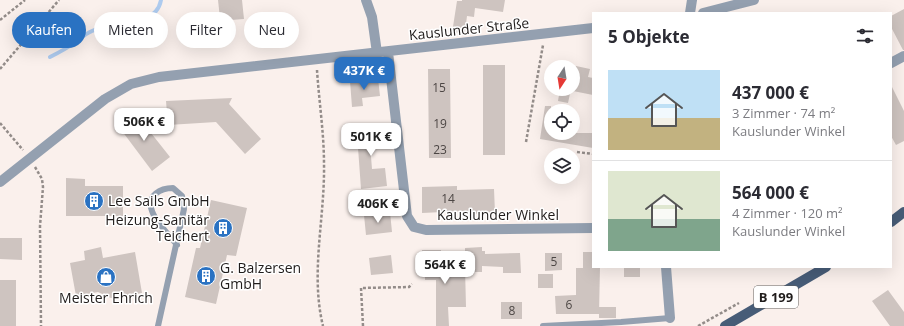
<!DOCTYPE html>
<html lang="de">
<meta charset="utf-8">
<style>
body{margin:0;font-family:"Open Sans",sans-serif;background:#f2f2f3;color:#2b2b33;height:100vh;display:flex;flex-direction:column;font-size:15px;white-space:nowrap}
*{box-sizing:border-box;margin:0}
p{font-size:13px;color:#7c7c81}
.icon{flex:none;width:22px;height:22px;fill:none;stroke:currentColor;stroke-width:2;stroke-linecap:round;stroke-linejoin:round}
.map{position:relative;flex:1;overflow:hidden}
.side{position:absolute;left:592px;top:12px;width:300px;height:256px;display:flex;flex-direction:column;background:#fff;border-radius:0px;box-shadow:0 4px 16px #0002}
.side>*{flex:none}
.top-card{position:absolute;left:12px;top:12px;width:380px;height:36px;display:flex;gap:8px}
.needle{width:26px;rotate:192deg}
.fabs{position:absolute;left:544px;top:60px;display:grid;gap:8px}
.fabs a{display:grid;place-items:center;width:36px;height:36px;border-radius:50%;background:#fff;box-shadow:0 4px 16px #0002;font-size:20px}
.price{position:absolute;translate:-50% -34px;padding:0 9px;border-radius:8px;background:#fff;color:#222;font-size:13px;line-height:26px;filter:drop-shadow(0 1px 2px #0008)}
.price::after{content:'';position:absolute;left:50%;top:24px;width:12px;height:9px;margin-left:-6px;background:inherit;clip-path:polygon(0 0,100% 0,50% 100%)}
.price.on{background:#2a72c2;color:#fff}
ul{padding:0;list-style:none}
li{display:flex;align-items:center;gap:12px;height:100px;padding:0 16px}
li+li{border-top:1px solid #e1e1e2}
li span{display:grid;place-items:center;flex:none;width:112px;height:80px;border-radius:0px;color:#555}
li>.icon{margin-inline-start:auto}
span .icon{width:48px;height:48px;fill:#fffc;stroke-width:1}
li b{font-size:17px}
h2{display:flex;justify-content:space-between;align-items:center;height:48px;padding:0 16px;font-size:17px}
.tag{padding:0 14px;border-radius:18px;background:#fff;box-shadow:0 4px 16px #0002;font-size:14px;line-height:36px}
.tag.on{background:#2a72c2;color:#fff}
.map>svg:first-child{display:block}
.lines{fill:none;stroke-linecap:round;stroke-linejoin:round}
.stream{stroke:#aecbef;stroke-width:4}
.building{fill:#cec4c0}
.path{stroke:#938c89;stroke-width:2.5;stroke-dasharray:3 2;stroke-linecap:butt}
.lane{stroke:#94a0b0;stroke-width:6}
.street{stroke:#94a0b0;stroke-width:10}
.primary{stroke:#475c77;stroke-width:10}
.labels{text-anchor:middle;stroke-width:3;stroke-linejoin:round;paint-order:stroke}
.number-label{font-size:12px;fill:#4c4644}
.shield{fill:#fff;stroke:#63605f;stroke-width:1}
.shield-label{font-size:13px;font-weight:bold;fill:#201c1b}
.street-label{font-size:14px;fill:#201c1b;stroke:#fff}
.poi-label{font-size:14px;fill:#201c1b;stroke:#fff;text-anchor:start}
</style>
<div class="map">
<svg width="904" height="326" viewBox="0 0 904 326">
<rect width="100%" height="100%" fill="#faf0ec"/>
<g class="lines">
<path class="stream" d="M50 57C58 53 66 49 74 43 80 39 85 34 92 31 112 22 156 29 161 0"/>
</g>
<path class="building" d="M218 0H242L244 19 231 20 232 27 221 28Z
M462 0H505L503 12 475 8 474 17 467 16 465 32 452 33 457 1H462Z
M904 9V50H903L891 27V16Z
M483 65H505V155H483Z
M576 66 590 69 588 77 593 78V95L573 91Z
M428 69H450L451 158H429Z
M378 78 380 96 362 98 363 106 352 107 350 81Z
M891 85 904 111V141L896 145 891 136Z
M560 89H571L568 103 558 101Z
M232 98 229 104 261 139 245 154 216 122 168 125 166 101Z
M545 106H551V133H593V148L540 139Z
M136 114 170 157 152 171 119 127Z
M383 123 385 142 370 144 372 169 385 168 387 186 361 189 357 134 367 133 366 125Z
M66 178 85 179V186H123V216H66Z
M457 186V190L494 189 495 213 465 214 464 211 422 213V187Z
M211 200 247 208 236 256 227 255 216 304 185 297 196 248H200Z
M390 212 392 232 366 235 364 215Z
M0 238H22V260L0 259Z
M101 247 103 258 135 252 142 293 111 298 98 292 76 296 70 263 85 260 84 251Z
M482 247V251H485V254L520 253 521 273H503V267L482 266V272H465V248Z
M422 250H441V268L465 267 466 307H448L449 326H436V280H425V273H423Z
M583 252H593V267H600L599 314H556L555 296 576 295V268H583Z
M545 253H562V270L545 271Z
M391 255 393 273 371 275 369 258Z
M624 267H640V277H624Z
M538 274H553V288H538Z
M0 280H16V326H0Z
M888 290 904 312V326H890L872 301Z
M501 302H522V319H501Z
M599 307H616V318H599Z"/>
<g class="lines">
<path class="path" d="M0 20 25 0
M0 69 59 0
M317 70C319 101 324 133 324 164 325 218 310 273 323 326
M0 123 23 150
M526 142 543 45
M577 152 593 154
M35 167 42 179 43 187 40 226 41 326
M363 326 361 288 409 287 412 284
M698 326 739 303"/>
<path class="lane" d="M158 326 184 209 182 196 173 188C161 188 146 195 152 211 155 221 170 236 177 245
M543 326 621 322 670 318"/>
<path class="street" d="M366 0 372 17 377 53
M690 13 692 0
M703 13 754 0
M388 52 407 216 414 227 426 230 593 228
M891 63 904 56
M0 182 105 99 131 84 159 77 593 28
M666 267 670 318"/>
<path class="primary" d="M891 222 904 212
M725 326 826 267"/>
</g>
<defs>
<g id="building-disc" transform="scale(1)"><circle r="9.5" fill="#2a72c2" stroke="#fff"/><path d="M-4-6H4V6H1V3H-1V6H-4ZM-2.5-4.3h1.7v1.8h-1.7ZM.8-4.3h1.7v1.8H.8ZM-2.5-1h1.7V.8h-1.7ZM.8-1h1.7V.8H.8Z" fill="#fff"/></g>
<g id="shop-disc" transform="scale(1)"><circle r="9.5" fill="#2a72c2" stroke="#fff"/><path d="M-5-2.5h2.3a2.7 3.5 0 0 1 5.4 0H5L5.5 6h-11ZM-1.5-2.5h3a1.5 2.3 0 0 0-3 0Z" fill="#fff"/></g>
</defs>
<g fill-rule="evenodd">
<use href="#building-disc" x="94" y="201"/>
<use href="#building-disc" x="223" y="228"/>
<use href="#building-disc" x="206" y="276"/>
<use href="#shop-disc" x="106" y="277"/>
</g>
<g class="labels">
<g class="number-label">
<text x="439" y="92">15</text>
<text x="440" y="128">19</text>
<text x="440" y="154">23</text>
<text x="448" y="203">14</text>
<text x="554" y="266">5</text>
<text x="569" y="309">6</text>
<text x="512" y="315">8</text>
</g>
<rect class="shield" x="754" y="286" width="44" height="22" rx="3"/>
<g class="shield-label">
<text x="776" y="302">B 199</text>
</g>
<g class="street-label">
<text transform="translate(469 29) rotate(-6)" y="5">Kauslunder Straße</text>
<text x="498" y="220">Kauslunder Winkel</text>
</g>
<g class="poi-label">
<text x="108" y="206">Lee Sails GmbH</text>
<text x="209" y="225" text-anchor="end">Heizung-Sanitär<tspan x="209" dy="16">Teichert</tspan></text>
<text x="220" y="273">G. Balzersen<tspan x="220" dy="16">GmbH</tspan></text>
<text x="106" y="303" text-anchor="middle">Meister Ehrich</text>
</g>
</g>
</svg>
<div class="fabs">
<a><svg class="needle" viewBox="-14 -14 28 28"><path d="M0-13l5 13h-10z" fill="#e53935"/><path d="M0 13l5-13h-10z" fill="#7c7c81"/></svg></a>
<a><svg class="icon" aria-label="locate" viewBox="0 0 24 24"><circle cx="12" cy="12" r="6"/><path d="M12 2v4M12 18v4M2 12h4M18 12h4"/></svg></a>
<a><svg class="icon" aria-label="layers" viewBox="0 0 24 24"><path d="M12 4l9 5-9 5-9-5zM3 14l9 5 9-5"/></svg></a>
</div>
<b class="price on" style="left:364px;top:91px">437K €</b>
<b class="price" style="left:144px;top:142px">506K €</b>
<b class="price" style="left:371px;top:157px">501K €</b>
<b class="price" style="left:378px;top:224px">406K €</b>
<b class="price" style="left:445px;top:285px">564K €</b>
<div class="top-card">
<a class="tag on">Kaufen</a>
<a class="tag">Mieten</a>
<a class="tag">Filter</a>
<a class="tag">Neu</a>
</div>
<section class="side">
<h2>5 Objekte<svg class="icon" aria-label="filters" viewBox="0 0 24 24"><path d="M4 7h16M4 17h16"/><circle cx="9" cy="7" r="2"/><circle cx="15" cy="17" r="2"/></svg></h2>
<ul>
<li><span style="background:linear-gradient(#bfe0f5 60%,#c2b280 0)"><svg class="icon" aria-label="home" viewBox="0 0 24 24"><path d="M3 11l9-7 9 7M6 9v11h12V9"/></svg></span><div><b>437 000 €</b><p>3 Zimmer · 74 m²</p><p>Kauslunder Winkel</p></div></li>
<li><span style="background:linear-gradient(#dfe7d0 60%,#7fa58c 0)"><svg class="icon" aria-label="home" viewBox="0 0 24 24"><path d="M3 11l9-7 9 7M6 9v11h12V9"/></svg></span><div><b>564 000 €</b><p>4 Zimmer · 120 m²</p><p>Kauslunder Winkel</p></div></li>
</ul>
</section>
</div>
